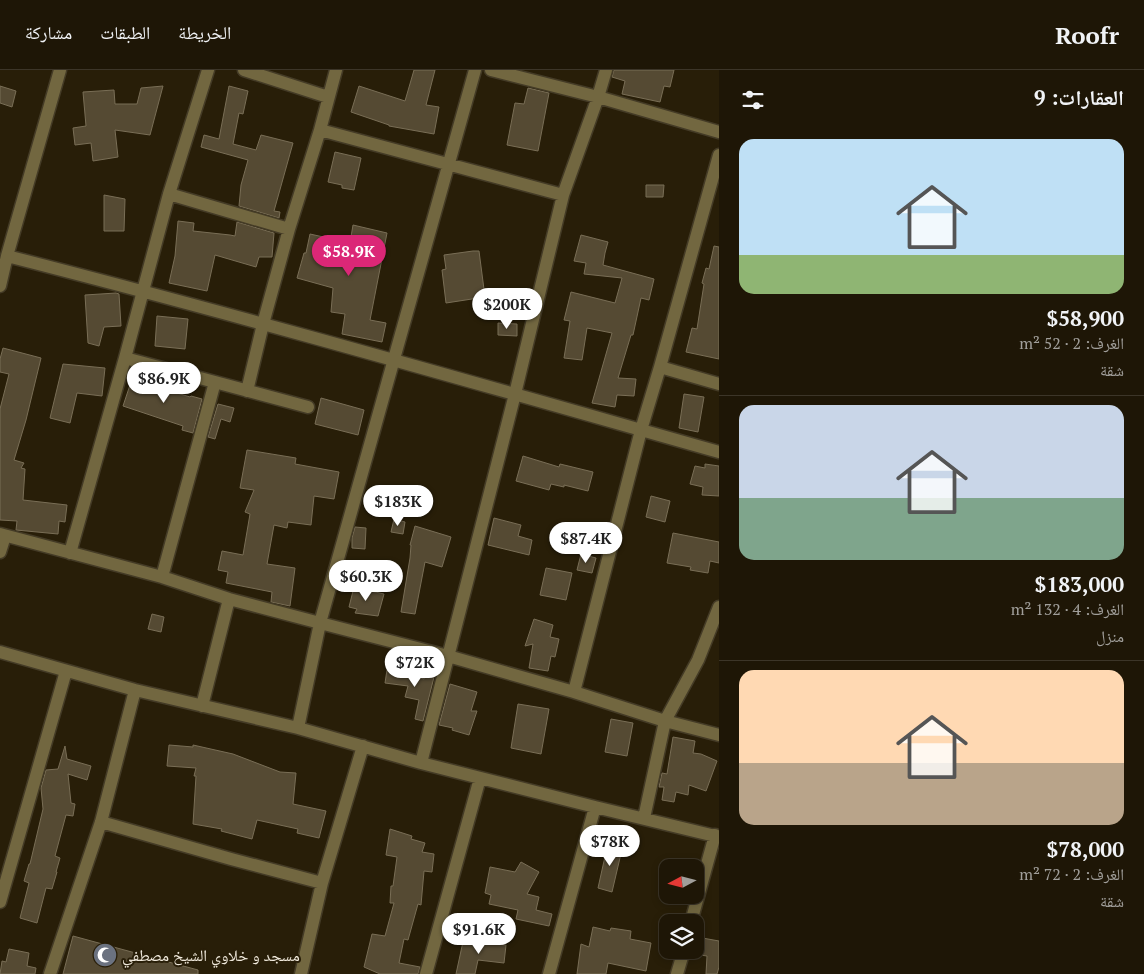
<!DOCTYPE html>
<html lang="ar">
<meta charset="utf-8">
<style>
body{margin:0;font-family:"PT Serif","Noto Naskh Arabic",serif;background:#261f10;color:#f1f3f6;direction:rtl;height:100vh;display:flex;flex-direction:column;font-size:19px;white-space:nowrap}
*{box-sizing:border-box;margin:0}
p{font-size:16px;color:#a19f9b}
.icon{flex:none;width:28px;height:28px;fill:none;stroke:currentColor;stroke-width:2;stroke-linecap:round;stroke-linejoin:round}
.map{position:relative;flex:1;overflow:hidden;direction:ltr}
.drawer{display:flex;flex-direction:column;background:#1e1606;width:425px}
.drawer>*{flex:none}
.needle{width:32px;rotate:263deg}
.buttons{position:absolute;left:659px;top:789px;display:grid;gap:10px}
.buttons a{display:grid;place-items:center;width:45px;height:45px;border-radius:10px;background:#1e1606;box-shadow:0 2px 8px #0003,0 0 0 1px #3c3528;font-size:25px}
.price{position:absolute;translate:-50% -42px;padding:0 11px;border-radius:18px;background:#fff;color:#222;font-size:16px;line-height:32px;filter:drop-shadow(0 1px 2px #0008)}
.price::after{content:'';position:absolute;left:50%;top:30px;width:15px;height:11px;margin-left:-8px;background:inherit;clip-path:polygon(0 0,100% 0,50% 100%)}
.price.on{background:#db2777;color:#fff}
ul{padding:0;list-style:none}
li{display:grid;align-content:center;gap:10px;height:265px;padding:0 20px}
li+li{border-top:1px solid #3c3528}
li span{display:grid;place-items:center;height:155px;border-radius:15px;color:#555}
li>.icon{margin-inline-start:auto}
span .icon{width:90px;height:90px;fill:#fffc;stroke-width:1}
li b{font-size:21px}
h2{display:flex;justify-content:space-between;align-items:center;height:60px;padding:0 20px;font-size:21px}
header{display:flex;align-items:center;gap:30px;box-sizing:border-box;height:70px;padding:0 25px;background:#1e1606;border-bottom:1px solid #3c3528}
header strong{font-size:24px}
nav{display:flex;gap:28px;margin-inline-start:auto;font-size:18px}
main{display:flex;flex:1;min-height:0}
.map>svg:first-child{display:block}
.building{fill:#554a33;stroke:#796e56}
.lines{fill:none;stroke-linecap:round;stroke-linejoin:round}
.street-casing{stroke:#443b26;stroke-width:15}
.street{stroke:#726740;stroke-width:12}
.labels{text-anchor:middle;stroke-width:4;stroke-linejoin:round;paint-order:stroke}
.poi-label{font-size:16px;fill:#f1eadd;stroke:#281e08;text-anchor:start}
</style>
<header>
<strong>Roofr</strong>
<nav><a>الخريطة</a><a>الطبقات</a><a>مشاركة</a></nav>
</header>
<main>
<section class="drawer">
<h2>العقارات: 9<svg class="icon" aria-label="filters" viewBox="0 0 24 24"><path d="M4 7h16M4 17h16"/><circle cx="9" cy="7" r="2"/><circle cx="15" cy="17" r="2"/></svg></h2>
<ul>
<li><span style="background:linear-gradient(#bfe0f5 75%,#8fb573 0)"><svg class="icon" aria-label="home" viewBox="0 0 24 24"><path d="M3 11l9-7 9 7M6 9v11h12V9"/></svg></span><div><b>$58,900</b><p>الغرف: 2 · 52 m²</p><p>شقة</p></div></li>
<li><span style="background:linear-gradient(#c9d6e8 60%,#7fa58c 0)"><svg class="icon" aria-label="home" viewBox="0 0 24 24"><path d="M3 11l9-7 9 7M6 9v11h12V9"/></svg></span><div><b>$183,000</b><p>الغرف: 4 · 132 m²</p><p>منزل</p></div></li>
<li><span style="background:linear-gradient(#ffd9b3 60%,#b9a48a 0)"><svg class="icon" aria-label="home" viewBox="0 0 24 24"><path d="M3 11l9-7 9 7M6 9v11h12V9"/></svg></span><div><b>$78,000</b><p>الغرف: 2 · 72 m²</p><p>شقة</p></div></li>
</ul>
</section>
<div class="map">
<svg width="719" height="904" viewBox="0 0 719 904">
<rect width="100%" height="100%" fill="#281e08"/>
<path class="building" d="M414 0H435L426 35 439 37 434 64 389 56V55L351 42 359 16 405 31Z
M614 0H674L670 17 664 16 660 32 622 24 625 11 612 7Z
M0 16 16 21 12 37 0 33Z
M163 16 150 65 115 60 118 87 93 91 91 73 75 75 73 58 86 56 83 22 114 20 115 34H137L141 18Z
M229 16 248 21 243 44 239 43 233 74 256 80 261 65 293 73 274 141 280 142 279 148 239 136 241 115 248 90 201 77 204 65 219 69Z
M528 18 549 23 538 81 507 75 515 33 524 34Z
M335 82 361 88 354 120 342 118V115L328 112Z
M646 115H664L663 127H646Z
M104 125 125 129 124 161H104Z
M178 151 194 153 193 161 230 165 235 166 237 152 274 163 272 187H259L256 197 215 185 207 221 169 213 175 186Z
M353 155 387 163 370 250 386 253 382 272 342 264 345 244 331 242 333 218 297 208 304 183H306L310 164 350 173Z
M581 165 608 172 605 183 603 195 654 209 649 230 641 228 633 265H631L618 308 636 309 634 326 617 325 615 337 592 333 612 263 587 258 582 290 564 288 570 251 564 250 571 222 615 233 622 208 584 204 586 193 574 191Z
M714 176 719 177V289L686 282 692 258 697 259 704 214 702 213 706 198 709 199Z
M473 181H479L485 227 446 233 442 200 446 199 444 185Z
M116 223 119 224 121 256 104 257 99 276 88 273 85 225Z
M157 246 188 249 185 279 155 276Z
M498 253 517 254V266L498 265Z
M3 278 41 288 26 350 14 390 24 393 21 398 25 399 23 430 67 435 65 452 59 451 58 464 16 460 17 451 0 450V339L9 304 0 302V289Z
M63 294 105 298 102 326 77 323 70 353 50 348Z
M132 309 190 327 191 326 202 329 193 363 182 360 183 356 123 336Z
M684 324 704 327 698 362 679 358Z
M321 328 364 340 358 365 315 354Z
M218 334 234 338 230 352 221 349 215 369 208 367Z
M247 380 296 388 295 394 339 402 334 429 314 426 311 455 288 452 287 458 274 455 267 494 295 498 290 536 271 532 272 522 226 513 228 502 218 500 222 481 243 485 250 444 245 442 254 420 240 418Z
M523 386 559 397 560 394 593 402 588 421 564 415V417L551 414 549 420 516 411Z
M705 394 719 396V426L702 425 703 417 690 414 695 396 705 398Z
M651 426 670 431 665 452 646 447Z
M494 448 521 455 518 466 532 470 529 485 488 475Z
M394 449 405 452 403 464 391 462Z
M415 456 451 467 442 497 425 492 415 544 401 542 410 488 411 475H410Z
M355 457 366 458 365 479 352 478V468Z
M673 463 719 472V493L710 491 708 503 690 500 691 497 667 493Z
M581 484 596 488 592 503 577 500Z
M546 498 572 503 566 530 540 525Z
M354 517 384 524 378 546 355 543 357 539 349 537Z
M152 544 164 547 161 562 148 559Z
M534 549 553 555 550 567 559 569 555 587 551 586 548 601 529 598 533 574 525 576Z
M427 597 436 599 423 651 415 649 419 630 405 627 408 616 385 613 387 600 397 601 424 609Z
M450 614 477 622 471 641H477L469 665 452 660 453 658 439 655Z
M518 634 549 639 541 684 511 678Z
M611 649 633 653 627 686 605 682Z
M673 667 695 671 693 683 701 684 717 691 706 721 689 715 688 725 676 722 674 732 662 730 664 717H659L662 703 667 704Z
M169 675 193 677V675L233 684 280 702 296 703 293 734 326 741 319 768 297 763 298 759 257 750 252 769 221 761 222 759 193 754 196 706H194L196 698 167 696Z
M65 676 67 689 91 696 87 710 68 704 71 733 75 734 73 746 66 745 55 786 60 788 56 802H57L52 819 46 818 37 853 20 848 29 813 24 811 29 794H30L43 739 41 718 46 700 58 699Z
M390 759 412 766 411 769 425 773 422 782 434 784 432 802 424 801 421 835 418 834 408 870 404 869 399 893 420 897 418 904H380L364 897 372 864 385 866 394 833H390L391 816H393L397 787 386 785Z
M608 773 623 775 612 822 598 818Z
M521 792 539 802 527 824 539 827 536 840 552 844 549 856 516 849 518 840 489 834 491 825 485 823 490 797 515 802Z
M593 857 610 861 611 858 631 861 630 869 651 873 646 901 608 893 606 904H577L581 874 589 877Z
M73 866 198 900V904H63Z
M464 867 479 869 478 872 506 875 504 893 478 890 475 904H456Z
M697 867 719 871V897L717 904H706L707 886 694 884Z
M9 879 29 883 27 896 36 898 35 904H0L2 891 6 892Z"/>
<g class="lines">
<g class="street-casing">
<path id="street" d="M244 0 328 27
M491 0 598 27 719 62
M320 60 563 125
M169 124 289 159
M7 186C246 247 482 315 719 382
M0 216 7 186 60 0
M125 288 308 337
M660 297 719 314
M247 321 263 254 289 159 320 60 336 0
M0 464 162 507 229 529 320 553 448 586 574 622 665 651 719 665
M0 482 5 466
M70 483 125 288 169 124 208 0
M162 507 215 312
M0 582 135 620 298 658 421 693 595 737 719 767
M574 622 641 360 660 297 719 85
M202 636 229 529
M298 658 320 553 475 0
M421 693 515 324 563 125 598 27 606 0
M644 748 665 651 698 590 719 537
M101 752 231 789 322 813
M0 832 66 601
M691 852 715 765
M50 904 101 752 135 620
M301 904 322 813 363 676
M426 904 480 708
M549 904 595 737
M677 904 684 880"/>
</g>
<use href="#street" class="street"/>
</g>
<defs>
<g id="mosque-disc" transform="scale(1.25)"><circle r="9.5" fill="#6b7280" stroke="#281e08"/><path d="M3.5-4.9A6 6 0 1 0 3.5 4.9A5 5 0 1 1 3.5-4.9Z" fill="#fff"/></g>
</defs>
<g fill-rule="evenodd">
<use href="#mosque-disc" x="105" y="885"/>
</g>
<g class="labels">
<g class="poi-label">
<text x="122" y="891">مسجد و خلاوي الشيخ مصطفي</text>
</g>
</g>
</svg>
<div class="buttons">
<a><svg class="needle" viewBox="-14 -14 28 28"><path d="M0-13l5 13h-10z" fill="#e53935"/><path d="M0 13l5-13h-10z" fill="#a19f9b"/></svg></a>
<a><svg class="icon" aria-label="layers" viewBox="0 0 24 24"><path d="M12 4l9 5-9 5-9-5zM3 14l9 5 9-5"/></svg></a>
</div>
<b class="price on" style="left:349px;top:207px">$58.9K</b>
<b class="price" style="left:507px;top:260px">$200K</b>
<b class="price" style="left:164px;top:334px">$86.9K</b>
<b class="price" style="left:398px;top:457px">$183K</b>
<b class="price" style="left:586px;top:494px">$87.4K</b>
<b class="price" style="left:366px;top:532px">$60.3K</b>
<b class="price" style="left:415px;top:618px">$72K</b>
<b class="price" style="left:610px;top:797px">$78K</b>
<b class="price" style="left:479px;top:885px">$91.6K</b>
</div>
</main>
